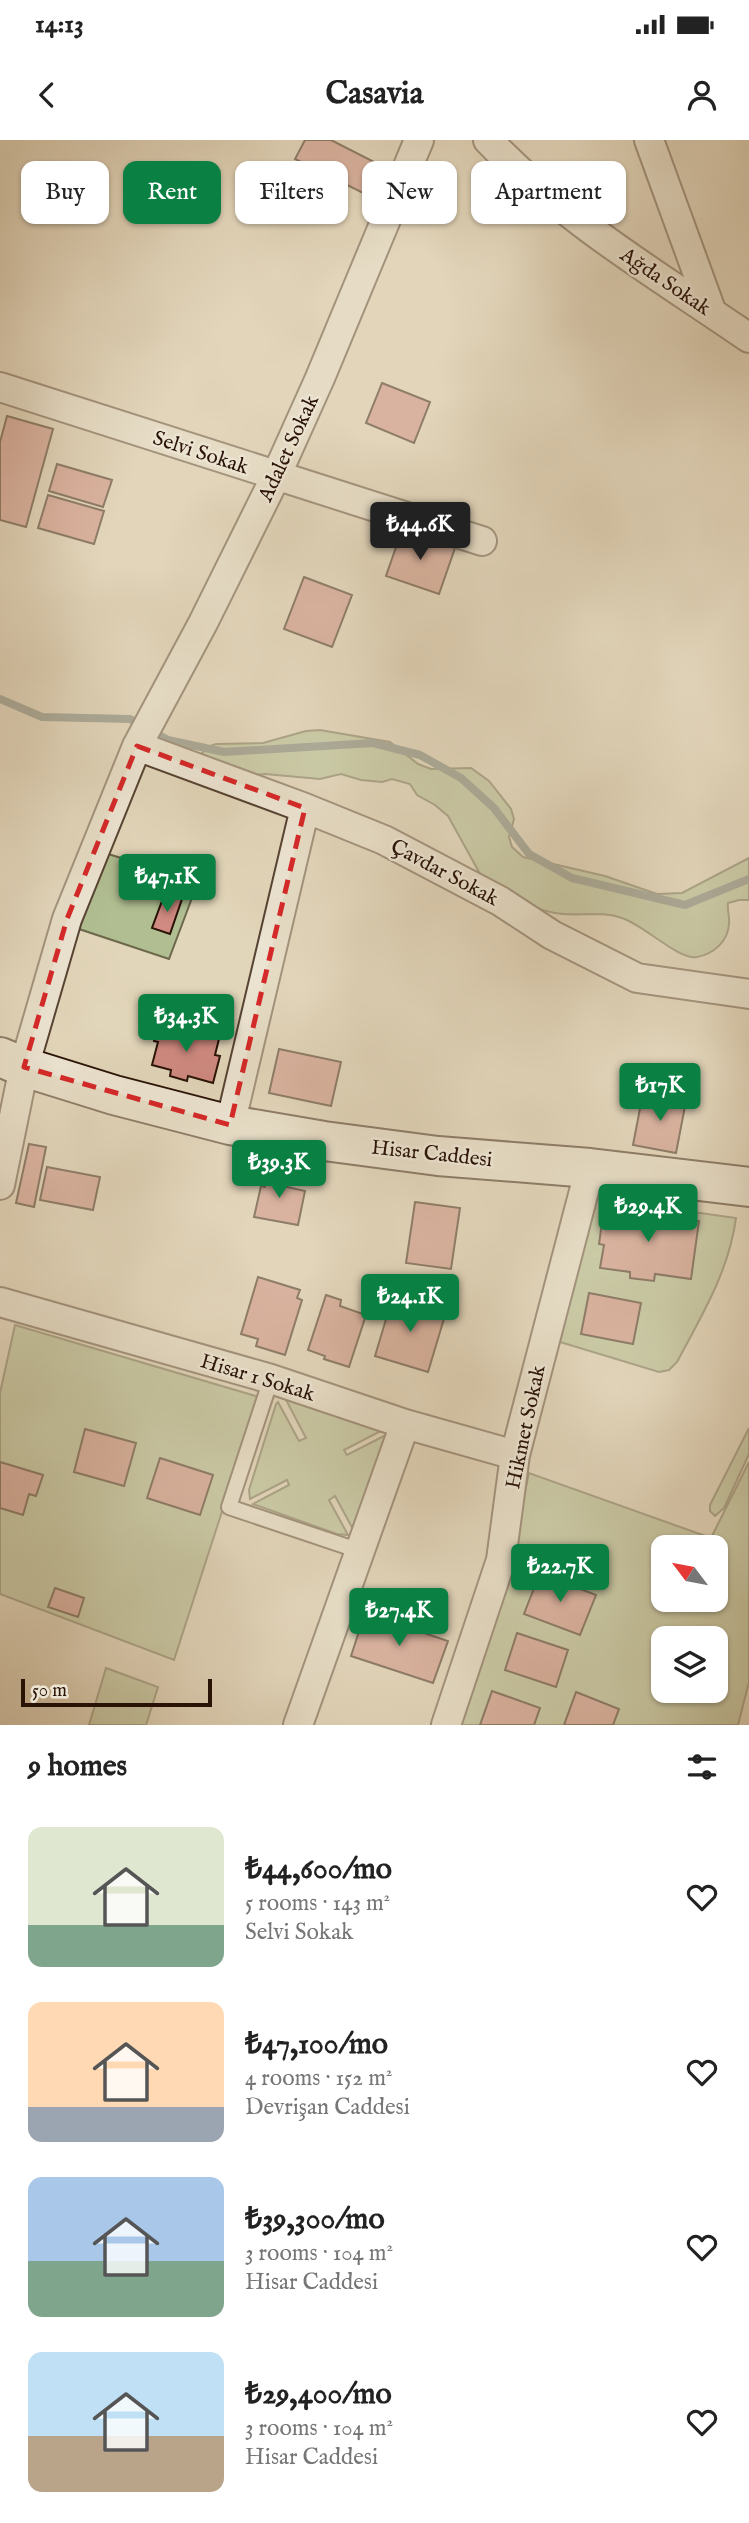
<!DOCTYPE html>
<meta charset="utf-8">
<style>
body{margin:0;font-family:"IM FELL English",serif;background:#f6f6f6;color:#222;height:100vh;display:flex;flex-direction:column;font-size:26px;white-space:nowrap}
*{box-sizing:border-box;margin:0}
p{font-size:23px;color:#767676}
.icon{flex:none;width:38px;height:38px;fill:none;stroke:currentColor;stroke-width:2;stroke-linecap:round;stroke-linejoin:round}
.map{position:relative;height:1585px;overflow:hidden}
.side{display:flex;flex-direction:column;background:#fff;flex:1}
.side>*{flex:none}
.guide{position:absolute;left:21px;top:21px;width:707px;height:63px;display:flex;gap:14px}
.needle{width:46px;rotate:302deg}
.buttons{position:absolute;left:651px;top:1395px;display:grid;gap:14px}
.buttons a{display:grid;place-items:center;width:77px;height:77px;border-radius:14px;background:#fff;box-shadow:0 2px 5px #0004;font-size:35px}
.scale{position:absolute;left:21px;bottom:18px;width:191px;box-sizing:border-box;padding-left:7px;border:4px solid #291206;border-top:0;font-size:19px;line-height:24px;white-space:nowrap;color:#291206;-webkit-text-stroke:5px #ece4d2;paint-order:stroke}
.price{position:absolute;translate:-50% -60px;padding:0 16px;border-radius:7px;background:#0b8043;color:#fff;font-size:23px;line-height:46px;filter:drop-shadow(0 2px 4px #0008)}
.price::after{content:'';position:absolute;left:50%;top:42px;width:21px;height:16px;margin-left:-10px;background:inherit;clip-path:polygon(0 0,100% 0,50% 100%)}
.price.on{background:#222;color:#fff}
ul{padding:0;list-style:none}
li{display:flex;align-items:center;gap:21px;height:175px;padding:0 28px}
li span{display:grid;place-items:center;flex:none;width:196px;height:140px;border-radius:14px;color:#555}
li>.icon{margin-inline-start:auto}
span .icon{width:84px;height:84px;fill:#fffc;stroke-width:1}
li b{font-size:30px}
h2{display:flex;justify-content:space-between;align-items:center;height:84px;padding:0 28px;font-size:30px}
.chip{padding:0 24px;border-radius:14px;background:#fff;box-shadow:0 2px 5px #0004;font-size:24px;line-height:63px}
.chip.on{background:#0b8043;color:#fff}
.status{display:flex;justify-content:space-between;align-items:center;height:49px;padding:0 35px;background:#fff;direction:ltr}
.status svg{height:19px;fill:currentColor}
header{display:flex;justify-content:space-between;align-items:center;height:91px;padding:0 28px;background:#fff;font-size:32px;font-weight:800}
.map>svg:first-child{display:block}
.green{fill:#b0be91;stroke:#6c684c;stroke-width:2;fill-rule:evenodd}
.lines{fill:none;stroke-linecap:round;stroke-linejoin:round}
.stream{stroke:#6a7670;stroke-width:8}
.building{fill:#d08a81;stroke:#291206;stroke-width:2}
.lane-casing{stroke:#574333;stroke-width:18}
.street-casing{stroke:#574333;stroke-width:32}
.secondary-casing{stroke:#291206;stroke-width:42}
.lane{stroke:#ece4d2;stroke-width:14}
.street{stroke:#ece4d2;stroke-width:28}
.secondary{stroke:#ece4d2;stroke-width:38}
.marked{fill:none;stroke:#d62828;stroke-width:5;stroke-dasharray:14 9;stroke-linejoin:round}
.labels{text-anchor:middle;stroke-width:5;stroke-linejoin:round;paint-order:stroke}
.street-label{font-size:21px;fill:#291206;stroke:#ece4d2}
</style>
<div class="status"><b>14:13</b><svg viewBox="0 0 49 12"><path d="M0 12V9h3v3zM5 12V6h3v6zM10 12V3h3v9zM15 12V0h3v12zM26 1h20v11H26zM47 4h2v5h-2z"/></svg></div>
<header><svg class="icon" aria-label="back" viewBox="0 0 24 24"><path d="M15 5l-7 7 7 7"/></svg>Casavia<svg class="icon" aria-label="person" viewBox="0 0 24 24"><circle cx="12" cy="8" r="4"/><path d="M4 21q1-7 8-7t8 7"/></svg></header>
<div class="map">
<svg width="749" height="1585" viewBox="0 0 749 1585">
<rect width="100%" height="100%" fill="#e2d6ba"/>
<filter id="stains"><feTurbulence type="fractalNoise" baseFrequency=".00286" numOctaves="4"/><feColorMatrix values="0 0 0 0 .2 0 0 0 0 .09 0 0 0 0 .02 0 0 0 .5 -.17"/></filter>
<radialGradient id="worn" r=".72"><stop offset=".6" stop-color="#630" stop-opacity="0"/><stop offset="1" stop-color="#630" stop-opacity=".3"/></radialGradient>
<path class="green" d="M320 590 390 602 418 624 431 629 471 628 489 641 511 669 514 679 509 697 512 707 523 717 605 736 657 754 682 753 749 718V760H739L728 763C727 771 730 777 729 784 728 802 713 814 697 817 678 820 644 785 622 778 602 771 583 776 563 774 537 772 505 756 484 741L448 676 435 665 417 655 410 644 392 639 382 642 361 640 341 634 320 639 265 634 243 636 197 619 207 607 216 604 263 603 306 591Z
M105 713 198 742 169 819 79 789Z
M594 1058 736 1078C729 1131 702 1175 677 1222L669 1230 659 1232 560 1202Z
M15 1185 259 1257 174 1520 0 1454V1253Z
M285 1258 376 1286 381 1291 344 1310 347 1315 384 1296 386 1301 355 1393 335 1356 329 1360 348 1395 337 1394 253 1364 289 1345 287 1340 250 1359 249 1350 276 1264 278 1262 299 1301 306 1298Z
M749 1288V1314L724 1368 715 1376 710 1371V1365Z
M749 1322V1542L738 1585H459L507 1437 529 1333 711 1398ZM663 1407H716V1460H663ZM663 1498H716V1550H663Z
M106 1528 158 1547 146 1585H89Z"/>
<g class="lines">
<path class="stream" d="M0 559 42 577 130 579 168 600 224 612 373 603 420 615 461 638 494 668 529 714 572 738 685 765 749 739"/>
</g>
<path class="building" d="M305 0H331L382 26 367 55 295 19Z
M382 243 430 262 414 303 366 283Z
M7 276 53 289 26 387 0 380V302Z
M57 324 112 340 103 367 49 351Z
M48 355 104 371 94 404 38 388Z
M402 390 455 408 439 454 386 436Z
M304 437 352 455 332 507 284 489Z
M165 753 182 759 170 794 152 788Z
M158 883 219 899 215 915 220 916 213 943 188 936 187 941 170 936 171 930 152 925 158 902 154 901Z
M279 909 341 922 331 966 269 953Z
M643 953 686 961 676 1013 633 1005Z
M29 1004 46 1007 34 1067 16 1063Z
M47 1027 100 1037 93 1070 40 1060Z
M268 1029 289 1033 287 1047 305 1051 298 1085 254 1077 261 1046 265 1047Z
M415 1062 460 1068 451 1129 406 1123Z
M604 1068 699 1081 691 1139 655 1134 654 1141 630 1138V1132L600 1128 604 1105 599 1104Z
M258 1137 300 1150 297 1158 302 1160 285 1215 256 1206 258 1199 241 1194Z
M589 1153 641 1163 633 1204 581 1194Z
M326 1155 341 1160 340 1166 366 1175 349 1227 324 1219 325 1216 308 1210Z
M393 1156 446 1172 428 1232 375 1216Z
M85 1289 136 1303 124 1346 74 1332Z
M160 1318 213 1335 200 1375 147 1358Z
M0 1322 43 1335 36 1356 29 1354 23 1375 0 1368Z
M540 1433 596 1455 580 1495 524 1474Z
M55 1448 84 1458 78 1477 48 1467Z
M365 1473 448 1501 433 1543 351 1516Z
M517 1493 568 1510 556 1547 505 1530Z
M492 1551 540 1568 534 1585H480Z
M576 1552 619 1569 613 1585H564Z"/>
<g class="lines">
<g class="lane-casing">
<path id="lane" d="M271 1239 229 1367 360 1411"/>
</g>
<g class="street-casing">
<path id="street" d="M488 0C564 80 659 136 749 198
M649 0 712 173
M0 247 482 401
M137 606 305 668 384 700 500 761 552 795 637 838 749 854
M230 985 305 668
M0 1045 24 927 67 779 137 606 203 483 276 336 320 238 419 0
M0 1162 271 1239 405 1284 515 1315
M298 1585 405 1284
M446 1585 501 1420 515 1315 590 1028"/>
</g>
<g class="secondary-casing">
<path id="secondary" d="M0 917 24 927 114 955 230 985 324 1001 438 1016 590 1028 749 1047"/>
</g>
<use href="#lane" class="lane"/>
<use href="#street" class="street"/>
<use href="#secondary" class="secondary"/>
</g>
<path d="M0 0H749V1585H0ZM137 606 305 668 230 985 24 927 67 779Z" fill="#e2d6ba" fill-opacity=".55" fill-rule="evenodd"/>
<path class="marked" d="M137 606 305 668 230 985 24 927 67 779Z"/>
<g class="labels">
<g class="street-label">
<text transform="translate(666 141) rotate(34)" y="7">Ağda Sokak</text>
<text transform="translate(288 308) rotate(-65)" y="7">Adalet Sokak</text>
<text transform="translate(201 312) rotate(18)" y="7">Selvi Sokak</text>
<text transform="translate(445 732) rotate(28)" y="7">Çavdar Sokak</text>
<text transform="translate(432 1013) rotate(6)" y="7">Hisar Caddesi</text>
<text transform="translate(258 1237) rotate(17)" y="7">Hisar 1 Sokak</text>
<text transform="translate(525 1287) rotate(-78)" y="7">Hikmet Sokak</text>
</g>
</g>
<rect width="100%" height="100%" filter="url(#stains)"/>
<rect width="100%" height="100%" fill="url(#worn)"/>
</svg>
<div class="buttons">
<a><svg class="needle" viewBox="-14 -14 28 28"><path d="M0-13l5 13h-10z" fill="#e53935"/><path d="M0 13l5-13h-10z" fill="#767676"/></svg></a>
<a><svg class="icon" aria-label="layers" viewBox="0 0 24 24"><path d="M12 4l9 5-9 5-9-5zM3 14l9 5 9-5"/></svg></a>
</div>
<div class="scale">50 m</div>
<b class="price on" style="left:420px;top:422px">₺44.6K</b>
<b class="price" style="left:167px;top:774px">₺47.1K</b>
<b class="price" style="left:186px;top:914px">₺34.3K</b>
<b class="price" style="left:660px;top:983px">₺17K</b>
<b class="price" style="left:279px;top:1060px">₺39.3K</b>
<b class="price" style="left:648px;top:1104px">₺29.4K</b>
<b class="price" style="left:410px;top:1194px">₺24.1K</b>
<b class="price" style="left:560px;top:1464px">₺22.7K</b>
<b class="price" style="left:399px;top:1508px">₺27.4K</b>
<div class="guide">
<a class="chip">Buy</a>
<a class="chip on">Rent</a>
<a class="chip">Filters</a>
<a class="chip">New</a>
<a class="chip">Apartment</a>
</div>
</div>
<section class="side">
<h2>9 homes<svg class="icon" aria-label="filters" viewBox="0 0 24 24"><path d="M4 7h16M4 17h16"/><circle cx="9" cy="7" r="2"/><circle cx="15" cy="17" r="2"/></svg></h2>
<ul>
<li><span style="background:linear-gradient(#dfe7d0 70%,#7fa58c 0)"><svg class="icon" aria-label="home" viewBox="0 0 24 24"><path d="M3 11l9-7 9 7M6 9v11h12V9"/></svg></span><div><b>₺44,600/mo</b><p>5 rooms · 143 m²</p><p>Selvi Sokak</p></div><svg class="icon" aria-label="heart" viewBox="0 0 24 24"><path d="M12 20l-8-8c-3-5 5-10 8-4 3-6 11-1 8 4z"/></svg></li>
<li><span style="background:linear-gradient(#ffd9b3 75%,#9aa5b1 0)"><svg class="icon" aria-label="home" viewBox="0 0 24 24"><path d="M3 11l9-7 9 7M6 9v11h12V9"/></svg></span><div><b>₺47,100/mo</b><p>4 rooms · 152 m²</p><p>Devrişan Caddesi</p></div><svg class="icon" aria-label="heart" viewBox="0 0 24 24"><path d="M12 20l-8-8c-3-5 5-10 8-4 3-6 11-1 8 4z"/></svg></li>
<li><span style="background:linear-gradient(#a9c7e8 60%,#7fa58c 0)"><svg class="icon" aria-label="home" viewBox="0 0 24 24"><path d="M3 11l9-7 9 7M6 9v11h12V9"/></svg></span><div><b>₺39,300/mo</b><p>3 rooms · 104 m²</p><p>Hisar Caddesi</p></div><svg class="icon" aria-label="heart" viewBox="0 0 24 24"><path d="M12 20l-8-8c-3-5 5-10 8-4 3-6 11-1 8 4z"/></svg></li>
<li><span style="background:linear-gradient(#bfe0f5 60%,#b9a48a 0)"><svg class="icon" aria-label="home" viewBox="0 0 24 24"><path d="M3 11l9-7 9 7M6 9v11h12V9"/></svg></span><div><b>₺29,400/mo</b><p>3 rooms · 104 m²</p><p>Hisar Caddesi</p></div><svg class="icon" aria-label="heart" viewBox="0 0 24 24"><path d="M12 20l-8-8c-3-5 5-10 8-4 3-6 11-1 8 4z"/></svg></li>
</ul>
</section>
